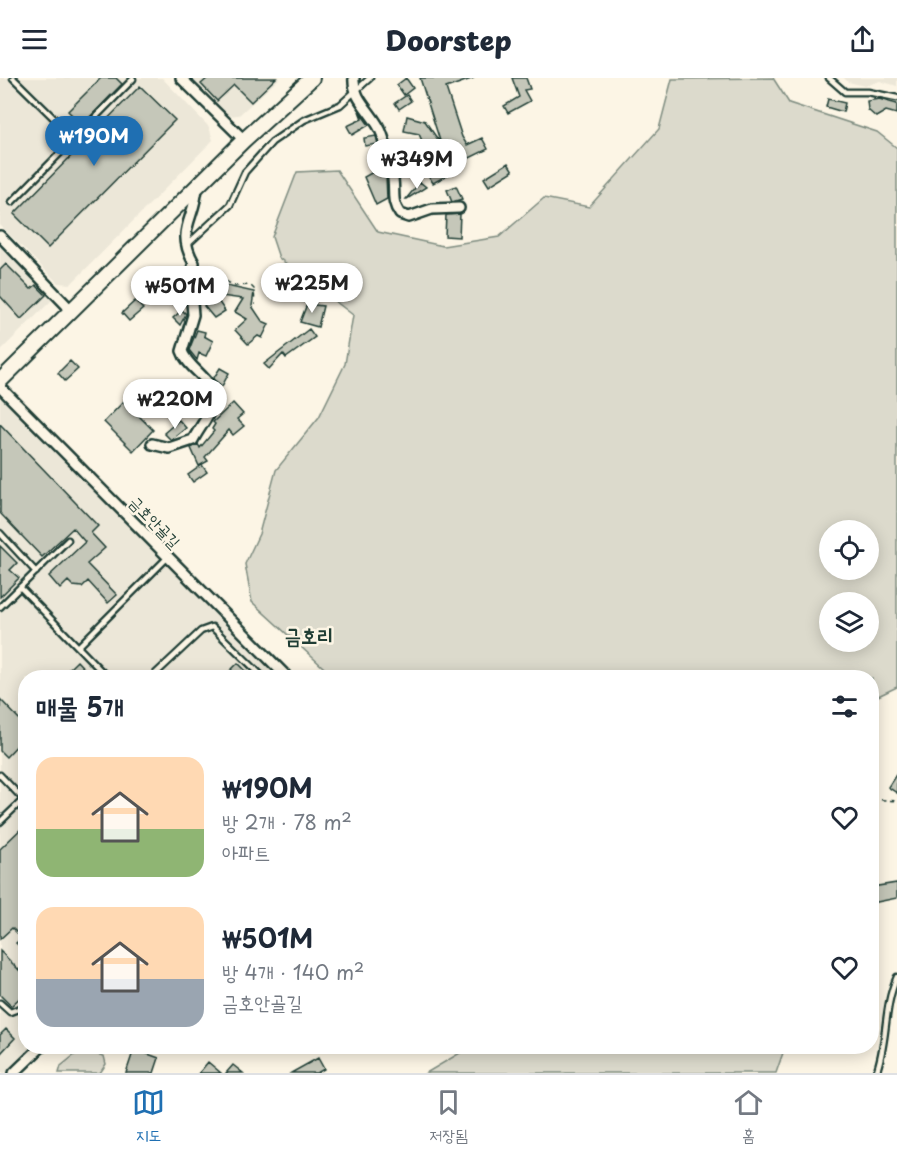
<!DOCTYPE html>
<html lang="ko">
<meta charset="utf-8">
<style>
body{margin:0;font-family:"Playpen Sans","Poor Story",sans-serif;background:#f6f6f7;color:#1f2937;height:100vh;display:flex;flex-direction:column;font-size:22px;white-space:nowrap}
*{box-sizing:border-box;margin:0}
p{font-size:20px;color:#747a83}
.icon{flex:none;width:33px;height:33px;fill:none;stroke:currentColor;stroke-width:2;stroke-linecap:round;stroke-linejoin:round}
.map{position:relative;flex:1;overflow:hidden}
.details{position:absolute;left:18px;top:592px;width:861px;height:384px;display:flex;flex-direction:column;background:#fff;border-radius:24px;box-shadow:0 3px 15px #0003}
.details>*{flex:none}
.fabs{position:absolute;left:819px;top:442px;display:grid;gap:12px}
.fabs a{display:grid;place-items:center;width:60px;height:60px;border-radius:50%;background:#fff;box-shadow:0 3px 15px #0003;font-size:30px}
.price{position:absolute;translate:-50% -51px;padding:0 14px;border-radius:21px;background:#fff;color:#222;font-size:20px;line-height:39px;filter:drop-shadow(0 2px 3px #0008)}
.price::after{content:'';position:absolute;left:50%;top:36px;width:18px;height:14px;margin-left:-9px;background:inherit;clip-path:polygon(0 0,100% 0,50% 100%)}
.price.on{background:#1f6fb2;color:#fff}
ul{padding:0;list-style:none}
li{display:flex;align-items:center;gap:18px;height:150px;padding:0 18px}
li span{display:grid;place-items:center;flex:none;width:168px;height:120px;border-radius:18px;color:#555}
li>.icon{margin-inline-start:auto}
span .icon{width:72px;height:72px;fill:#fffc;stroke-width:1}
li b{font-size:26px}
h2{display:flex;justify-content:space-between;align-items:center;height:72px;padding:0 18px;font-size:26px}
header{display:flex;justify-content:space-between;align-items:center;height:78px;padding:0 18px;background:#fff;font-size:27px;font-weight:800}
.tabs{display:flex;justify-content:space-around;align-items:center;height:84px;border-top:2px solid #e0e1e3;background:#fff;font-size:16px;color:#747a83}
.tabs a{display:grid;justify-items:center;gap:3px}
.tabs .on{color:#1f6fb2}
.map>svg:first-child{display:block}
.built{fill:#ece7d8}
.green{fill:#dcdacc;stroke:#7e8c80;stroke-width:1.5;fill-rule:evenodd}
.building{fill:#c5c7b9;stroke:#1f3d34;stroke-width:1.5}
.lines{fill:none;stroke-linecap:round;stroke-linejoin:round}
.lane-casing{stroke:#1f3d34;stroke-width:9}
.street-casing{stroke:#1f3d34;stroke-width:14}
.secondary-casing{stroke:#1f3d34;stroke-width:18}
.path{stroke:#1f3d34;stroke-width:1.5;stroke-dasharray:4.5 4.5;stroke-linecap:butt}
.lane{stroke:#fcf5e5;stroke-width:4.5}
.street{stroke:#fcf5e5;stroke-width:9}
.secondary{stroke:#fcf5e5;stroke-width:14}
.labels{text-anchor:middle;stroke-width:5;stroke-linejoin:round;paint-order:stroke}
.street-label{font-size:16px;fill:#1f3d34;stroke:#fcf5e5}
.quarter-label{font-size:20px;font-weight:bold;fill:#1f3d34;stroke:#fcf5e5}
</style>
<header><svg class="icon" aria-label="menu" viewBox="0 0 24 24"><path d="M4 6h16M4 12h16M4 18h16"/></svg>Doorstep<svg class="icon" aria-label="share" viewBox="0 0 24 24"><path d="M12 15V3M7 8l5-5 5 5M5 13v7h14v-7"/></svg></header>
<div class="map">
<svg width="897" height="995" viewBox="0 0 897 995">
<rect width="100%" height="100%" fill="#fcf5e5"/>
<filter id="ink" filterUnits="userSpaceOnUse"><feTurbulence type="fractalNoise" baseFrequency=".0167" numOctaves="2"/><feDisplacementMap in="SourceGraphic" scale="12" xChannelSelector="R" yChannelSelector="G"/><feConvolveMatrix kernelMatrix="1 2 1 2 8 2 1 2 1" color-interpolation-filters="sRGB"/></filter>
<g filter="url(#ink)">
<path class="built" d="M0 0H162L209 49 213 62 71 206 58 205 0 147Z
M189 0H280L239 37 226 38Z
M844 0H897V8L880 3 865 8 848 4Z
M0 168 50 218 51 223 0 273Z
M0 321 7 322 280 600H26V969H34L6 995H0Z"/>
<path class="green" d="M773 0 789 25 877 54 897 70V609L872 621V600H335L252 524 245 486 259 456 276 392 319 339 345 286 353 237 279 180 272 159 297 94 337 92 378 154 443 168 499 159 544 120 589 129 659 51 672 1ZM830 453H868V492H830ZM830 525H868V564H830Z
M470 969H785L776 995H426Z
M77 975H92L104 978 106 986 100 995H59L61 988Z"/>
<path class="building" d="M101 0H116L122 6 82 47 68 33Z
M208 0H276L251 24 234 7 217 23 201 6Z
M406 0 413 10 404 17 397 7Z
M420 0H474L446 10 462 59 467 67 482 60 488 71 445 92 448 97 433 105 428 97 435 93 419 56 404 53 407 38 425 43 441 66Z
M512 0H526L530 11 524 12 530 23 508 35 504 28 519 19Z
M140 8 175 42 48 170 14 136Z
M407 17 411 23 399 31 395 25Z
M828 21 845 25 843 34 826 29Z
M879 21 897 26V36L886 33 876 39 868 32 867 23Z
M359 33 369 47 352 57 347 48 362 41Z
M376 58 378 66 365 68 364 60Z
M508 85 513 93 489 108 484 100Z
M382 89 386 97 387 121 376 127 364 99Z
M420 104 426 109 407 121H406Z
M456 108 462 121 452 124 447 112Z
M460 136 459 159 445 158 446 137Z
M6 186 31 211 36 207 46 217 21 241 0 218V192Z
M222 207 254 214 252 228 262 243 269 246 262 260 258 258 248 266 235 252 247 241 235 234 243 221 214 217 225 233 214 240 204 228 207 218Z
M309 221 316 224 314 227 323 228 318 249 300 244Z
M135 223 143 231 129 243 122 235Z
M182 232 186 236 180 247 173 240Z
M309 251 315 259 286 280 283 276 269 291 264 286Z
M197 252 205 254 204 258 213 263 206 278 199 275 197 282 189 272Z
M70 283 78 291 65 303 58 295Z
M220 290 229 295 222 308 213 301Z
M169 306 188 326 173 341 153 322Z
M124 323 153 352 133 373 104 344Z
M233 325 243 336 237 341 244 348 233 357 229 352 205 379 208 383 199 388 191 370 198 366 200 370 214 353 212 351 215 346 213 344Z
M179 342 186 350 171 362 164 355Z
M0 346 98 448 91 455 105 470 87 486 117 517 108 525 88 503 82 509 73 508 68 503 60 511 49 498 85 464 73 450 42 479 0 435Z
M202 387 207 394 193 404 188 397Z
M0 468 17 485 10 492 19 500 0 519Z
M77 583 93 600H60Z
M238 585 253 600H223Z
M0 621 21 643 19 653 25 659 6 679 0 673Z
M897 695V715L888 709Z
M26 746V874L16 865 22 860 12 850 0 861V771Z
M897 805V820L872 825V809Z
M0 873 26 899V914L11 928 0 917Z
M6 951 15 960 0 976V957Z
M134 971 159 980 154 995H126Z
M318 980 324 991 317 995H291Z
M208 984 221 995H199Z
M233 987 243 995H226Z"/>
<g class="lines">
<g class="lane-casing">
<path id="lane" d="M13 0 75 61
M829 0 845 14H868L897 20
M12 124 133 1
M188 166 230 127 245 94 272 64 304 42 340 27 370 0
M0 455 36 494
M20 509 108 600
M0 529 68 462
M78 569 167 480
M151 600 201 553 212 549 264 600
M0 697 23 721
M0 744 26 719
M0 925 10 934 26 928
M876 995C888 964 883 930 897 899"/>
</g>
<g class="street-casing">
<path id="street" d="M181 0 244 62
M354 0C352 22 375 36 382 56 387 69 391 87 393 101 395 116 391 123 400 136L409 139 432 131 459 130
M0 158 72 233
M0 309 288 600
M152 366 169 370 193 362C199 350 210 338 213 324 218 303 188 292 182 273L193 237 190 200 194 185C175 152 195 142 197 109
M14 995 41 969"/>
</g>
<g class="secondary-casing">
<path id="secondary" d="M0 303 244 62 312 0"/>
</g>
<path class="path" d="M202 191 235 208 250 207 254 211 255 227
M872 721 897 723"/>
<use href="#lane" class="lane"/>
<use href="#street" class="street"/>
<use href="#secondary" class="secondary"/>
</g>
</g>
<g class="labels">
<g class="street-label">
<text transform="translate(155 444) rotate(46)" y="6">금호안골길</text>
</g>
<g class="quarter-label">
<text x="309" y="565">금호리</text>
</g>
</g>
</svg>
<div class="fabs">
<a><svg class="icon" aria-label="locate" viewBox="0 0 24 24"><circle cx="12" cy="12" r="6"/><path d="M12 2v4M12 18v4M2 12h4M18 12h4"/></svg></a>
<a><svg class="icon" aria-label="layers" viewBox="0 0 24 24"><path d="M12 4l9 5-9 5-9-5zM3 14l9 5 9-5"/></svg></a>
</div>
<b class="price on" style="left:94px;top:89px">₩190M</b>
<b class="price" style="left:417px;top:112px">₩349M</b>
<b class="price" style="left:312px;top:236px">₩225M</b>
<b class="price" style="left:180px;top:239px">₩501M</b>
<b class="price" style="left:175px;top:352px">₩220M</b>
<section class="details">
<h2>매물 5개<svg class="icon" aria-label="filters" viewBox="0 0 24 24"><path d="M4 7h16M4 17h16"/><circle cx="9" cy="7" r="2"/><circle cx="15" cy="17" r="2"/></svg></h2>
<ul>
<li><span style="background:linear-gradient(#ffd9b3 60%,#8fb573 0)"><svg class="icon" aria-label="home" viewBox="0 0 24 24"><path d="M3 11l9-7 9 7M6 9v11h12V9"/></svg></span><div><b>₩190M</b><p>방 2개 · 78 m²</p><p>아파트</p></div><svg class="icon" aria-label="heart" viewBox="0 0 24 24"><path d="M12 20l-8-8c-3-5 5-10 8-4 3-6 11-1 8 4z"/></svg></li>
<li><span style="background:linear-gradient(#ffd9b3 60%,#9aa5b1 0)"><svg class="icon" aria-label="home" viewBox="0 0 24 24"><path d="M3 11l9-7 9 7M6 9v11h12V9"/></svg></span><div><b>₩501M</b><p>방 4개 · 140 m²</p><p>금호안골길</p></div><svg class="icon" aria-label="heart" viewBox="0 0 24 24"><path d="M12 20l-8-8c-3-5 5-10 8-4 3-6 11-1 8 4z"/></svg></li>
</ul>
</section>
</div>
<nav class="tabs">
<a class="on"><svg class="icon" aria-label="map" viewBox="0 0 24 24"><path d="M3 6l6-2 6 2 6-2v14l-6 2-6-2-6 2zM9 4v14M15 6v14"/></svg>지도</a>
<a><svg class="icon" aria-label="saved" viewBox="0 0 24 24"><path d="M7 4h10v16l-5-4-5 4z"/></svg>저장됨</a>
<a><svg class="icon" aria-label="home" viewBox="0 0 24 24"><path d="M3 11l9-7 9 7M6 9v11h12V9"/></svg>홈</a>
</nav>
